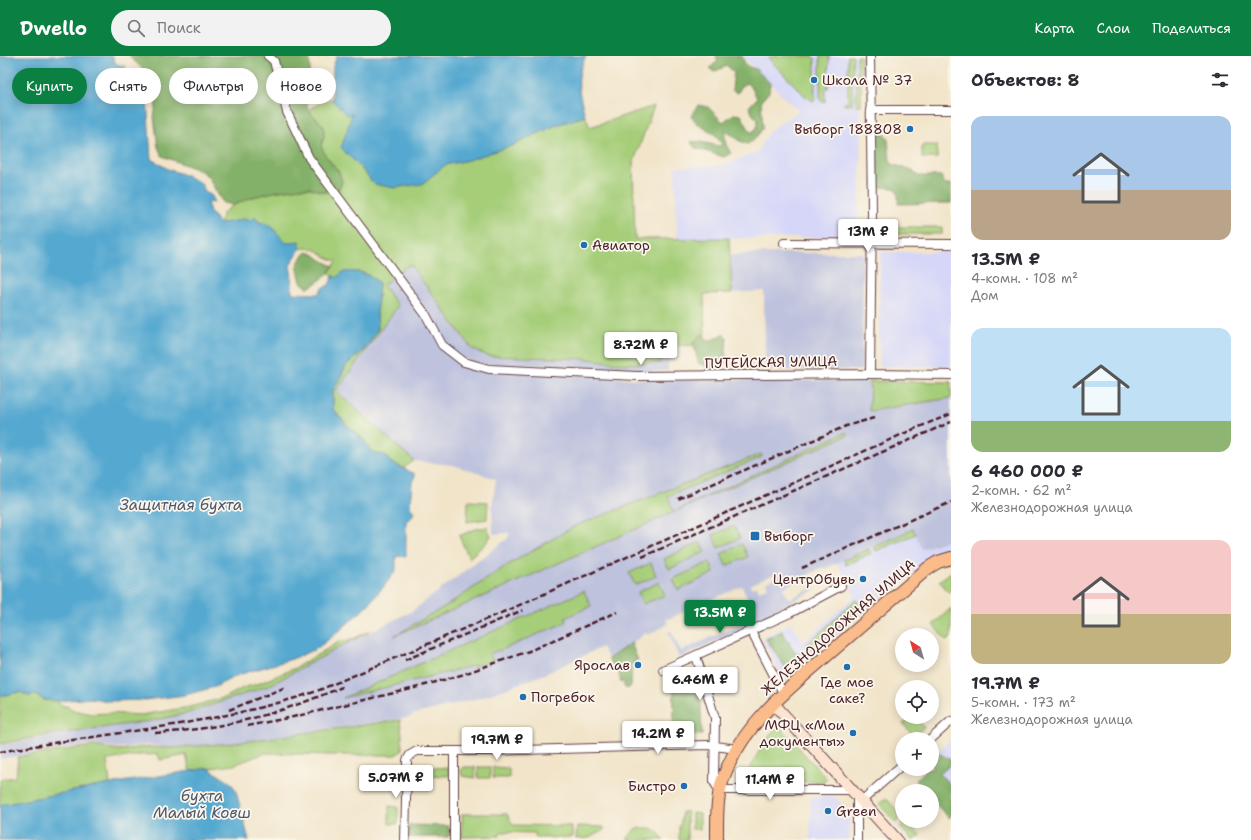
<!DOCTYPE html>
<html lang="ru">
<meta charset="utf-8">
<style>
body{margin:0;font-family:"Shantell Sans",sans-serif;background:#f2f2f3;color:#2b2b33;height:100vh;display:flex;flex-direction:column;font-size:15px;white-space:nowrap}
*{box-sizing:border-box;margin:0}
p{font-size:13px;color:#7c7c81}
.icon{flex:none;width:22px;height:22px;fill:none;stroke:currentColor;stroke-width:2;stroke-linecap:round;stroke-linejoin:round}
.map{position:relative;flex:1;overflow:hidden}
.details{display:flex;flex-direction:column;background:#fff;width:300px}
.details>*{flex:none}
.banner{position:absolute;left:12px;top:12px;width:380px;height:36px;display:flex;gap:8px}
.needle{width:26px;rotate:323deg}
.fabs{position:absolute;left:895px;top:572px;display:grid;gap:8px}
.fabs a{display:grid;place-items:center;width:44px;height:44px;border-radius:50%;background:#fff;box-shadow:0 2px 10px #0003;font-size:20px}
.price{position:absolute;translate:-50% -34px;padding:0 9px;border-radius:4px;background:#fff;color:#222;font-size:13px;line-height:26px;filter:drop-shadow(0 1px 2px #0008)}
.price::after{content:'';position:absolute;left:50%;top:24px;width:12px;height:9px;margin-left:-6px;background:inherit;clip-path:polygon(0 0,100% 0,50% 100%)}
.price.selected{background:#0b8043;color:#fff}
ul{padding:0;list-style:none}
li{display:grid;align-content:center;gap:8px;height:212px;padding:0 20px}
li span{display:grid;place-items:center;height:124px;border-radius:12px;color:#555}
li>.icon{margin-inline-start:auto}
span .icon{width:72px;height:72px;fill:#fffc;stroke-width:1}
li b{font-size:17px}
h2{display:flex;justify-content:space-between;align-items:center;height:48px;padding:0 20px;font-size:17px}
.tag{padding:0 14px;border-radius:18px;background:#fff;box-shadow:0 2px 10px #0003;font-size:14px;line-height:36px}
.tag.selected{background:#0b8043;color:#fff}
header{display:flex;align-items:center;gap:24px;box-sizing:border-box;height:56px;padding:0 20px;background:#0b8043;color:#fff}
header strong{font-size:19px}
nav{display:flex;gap:22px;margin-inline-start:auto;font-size:14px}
.search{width:280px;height:36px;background:#f2f2f3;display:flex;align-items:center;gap:10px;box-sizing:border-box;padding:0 14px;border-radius:22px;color:#7c7c81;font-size:15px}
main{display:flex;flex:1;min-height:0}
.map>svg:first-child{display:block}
.built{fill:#d6d7f8}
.industrial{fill:#bec2dd;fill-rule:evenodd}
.green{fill:#a6ce79;stroke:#787652}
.forest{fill:#84b169;stroke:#67684a}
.water{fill:#55a8d0;stroke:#50647e}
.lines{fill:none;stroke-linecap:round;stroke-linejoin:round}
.street-casing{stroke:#633d43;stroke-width:10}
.secondary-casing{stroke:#633d43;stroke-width:13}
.primary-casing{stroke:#633d43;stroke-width:14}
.street{stroke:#fff;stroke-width:8}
.secondary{stroke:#fde4d1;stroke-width:11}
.primary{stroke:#fabc8b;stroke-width:12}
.rail{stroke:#4a1f2b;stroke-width:2.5;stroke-dasharray:6 3;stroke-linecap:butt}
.poi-dot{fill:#1f6fb2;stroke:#fbf7ec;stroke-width:1.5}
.labels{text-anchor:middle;stroke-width:3.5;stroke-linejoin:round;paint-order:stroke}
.poi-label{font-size:14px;fill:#4a1f2b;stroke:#fbf7ec;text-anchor:start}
.street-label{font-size:14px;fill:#4a1f2b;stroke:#fbf7ec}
.water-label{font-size:15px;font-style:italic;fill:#4e566d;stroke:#fbf7ec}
</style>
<header>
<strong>Dwello</strong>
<div class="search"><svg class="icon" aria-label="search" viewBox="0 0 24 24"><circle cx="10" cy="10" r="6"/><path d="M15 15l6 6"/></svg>Поиск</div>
<nav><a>Карта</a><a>Слои</a><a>Поделиться</a></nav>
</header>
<main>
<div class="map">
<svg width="951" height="784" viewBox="0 0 951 784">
<rect width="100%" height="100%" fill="#fbf7ec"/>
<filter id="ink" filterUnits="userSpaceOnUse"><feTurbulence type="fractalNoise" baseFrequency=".025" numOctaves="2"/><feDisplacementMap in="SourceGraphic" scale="8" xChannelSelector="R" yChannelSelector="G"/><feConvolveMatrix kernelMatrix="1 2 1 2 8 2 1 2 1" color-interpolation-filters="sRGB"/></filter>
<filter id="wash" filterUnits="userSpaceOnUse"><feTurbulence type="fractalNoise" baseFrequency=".012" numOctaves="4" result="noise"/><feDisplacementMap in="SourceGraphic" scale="16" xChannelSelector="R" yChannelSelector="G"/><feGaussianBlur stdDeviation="0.9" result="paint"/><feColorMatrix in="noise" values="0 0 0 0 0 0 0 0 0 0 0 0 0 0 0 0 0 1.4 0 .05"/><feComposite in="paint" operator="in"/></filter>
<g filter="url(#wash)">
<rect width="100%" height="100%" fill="#f1e4c9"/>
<path class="built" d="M742 0H861V51L859 60 862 70 858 181 677 183 675 111 724 109 757 96 770 74 798 55Z
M880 196H951V310H879Z
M916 478 922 493 949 484 951 486V498L926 507 848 569 791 617 786 619 781 618 762 582 791 567 803 586 855 540 837 506 844 504 846 509 871 497 869 493 874 491 876 495Z
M951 683V740L926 713H932V700Z
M811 741H835L850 757 849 784H810Z"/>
<path class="industrial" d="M765 197H863L862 314H765L764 235 732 237 730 199Z
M409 207 472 293 488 300 586 303 626 308 660 307 661 290H669L668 315 636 316 543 309 497 310 473 307 461 301 444 288 397 217Z
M394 220 424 261 462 308 636 323 870 325V354L951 342V486L949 484 922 493 913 473 824 513 823 511 783 532 789 543 814 531 815 534 770 556 771 560 679 602 668 576 671 575 681 595 756 561 742 530 666 564 668 568 648 579 646 577 608 603 602 591 545 618 483 641 412 659V661L233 687 172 692 147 689 117 692 92 688 0 703V689L174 658 269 627 412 555 507 483 510 477 493 478 492 452 496 423 453 409 414 405 336 335 398 250 383 229ZM777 517 778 521 766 526 768 531 759 535 757 530 752 532 749 529Z"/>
<path class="green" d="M772 0H812L815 2V43L813 45 805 40 768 2Z
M820 0H829L828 32 825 33V46H822L820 43Z
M848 0H853L852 49H844V47H848Z
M857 0H861V49H856Z
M330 43 352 58 361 112 374 128H422L445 109 468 104 511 90 556 69 585 60 590 71 654 50 633 108 635 183 729 182 732 237 704 238 705 289 661 290 660 307 626 308 586 303 488 300 472 293 410 208 397 217 337 137 342 126 339 116 325 99 321 90 324 80 308 54 322 46Z
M922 89H937V102H922Z
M300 132H310L319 135 330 137 394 220 383 229 398 250 336 335 414 405 403 412 390 406 385 399 378 398 370 394 365 385 345 367 333 353V335L347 308 360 298 368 289 378 273 377 254 379 227C363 213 356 213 337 222L329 217 337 205C320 202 321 189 300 193V185L286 187 259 166 243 163 220 168C221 166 221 162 222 159 234 141 279 135 300 132Z
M878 171H942V178H891Z
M870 325 951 326V342L869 355Z
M846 376 848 379 394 580 451 547 506 510 575 470 761 398 762 401 668 440 673 456Z
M468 445 488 446 487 463 467 466Z
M734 470 740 482 718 492 713 479Z
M487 471 491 480 486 487 469 502 459 480 475 473Z
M913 473 916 478 876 495 874 491Z
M700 486 705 496 669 513 664 503Z
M742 488 748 501 726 510 721 498Z
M869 493 871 497 846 509 844 504Z
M710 506 714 517 678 534 673 523Z
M651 507 656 520 635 529 629 517Z
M951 516V535L949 536 939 525Z
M659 526 665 539 643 548 638 536Z
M584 535 591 550 565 562 566 566 499 595 498 594 490 598 493 605 343 642Z
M856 544 860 549V554L805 599 804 598 808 594 806 589Z
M951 552V582L947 585 933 569Z
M370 575 268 630 188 657 151 665 48 679 0 688V640L20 636 29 640 35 639 44 644 58 645 61 649 69 651 73 654 92 658 109 657 141 659 190 651 226 641 243 632 260 627 295 612 339 586 355 582Z
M912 661H915L924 671 914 680 903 668Z
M400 664 402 680V695L395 699H330L265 697 234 709 190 715 186 699 160 704 158 698 148 699V698L107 704 110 728 0 749V723L16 721 18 701 93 690 119 694 146 691 172 692 233 687Z
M778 669 827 723 824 726 748 725 746 722C753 702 765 686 778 669Z
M413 711 448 712 449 720 410 719 411 713Z
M464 711H475V722L462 720 461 714Z
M478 711H490V722H478Z
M493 711 509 712V722H493Z
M886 742 899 757 898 765 896 767 879 748Z
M389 750 397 751 398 753V768H389Z
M682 756H687V784H679V770L681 767Z
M692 757 700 758V773H692Z
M462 758H507L513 769 572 770V781L536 782 535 777 500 776V780L462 781Z
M902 765H907L920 779 914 784H912L901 772Z
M577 770 604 771V774L589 782 576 783Z
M636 772C652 772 654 770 664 784H628V782Z"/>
<path class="forest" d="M129 0H309L310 12 306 32V44L308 54 324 70V80L321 90 325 99 339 116 342 126 337 137 319 135 310 132H300L278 135 253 141 234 149 223 147 208 121 201 115 162 100 158 91 154 61 156 50 154 33 151 24 145 15Z
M716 0H742L745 8 749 11 756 13 770 27 769 36 761 45 763 72 753 85 747 88 738 84 726 75C723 84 726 90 731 97L724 101 695 92 691 86C702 84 712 90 722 90 720 79 710 76 701 70 698 68 694 64 691 61L698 49 708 51 723 66 734 58 741 59 751 77 757 72 758 63 753 59 749 51 757 42 753 34 747 27 742 29 738 37 732 34 734 16 727 10 713 16 710 12 718 5Z
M876 77 885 78 888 84 890 105 894 109 913 114 918 120H941L944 128H951V147L898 148V139L896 133 894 132 876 131 874 127Z
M307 196 314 198 320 203 333 210C328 220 318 226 308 232L301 226 297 209 301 202Z
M702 278 709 285 724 278 727 281 725 308 712 313 698 307 693 286Z
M782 575 796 598 799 597 801 601 788 612 785 611 766 583Z
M631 587 638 604H635V607H632L631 630 628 633 624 631V626H621L619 618 608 603Z
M693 623 701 648 702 679H673L674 629Z
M936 696 951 704V708L940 718 951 730V760L949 762 932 744V735H924L915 725 926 714V713H932V700Z
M409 769 449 770V781H409Z"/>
<path class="water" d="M0 0H112L116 8 125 10V20L133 16 142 23 144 30 142 34 147 42 151 103 168 113 182 118 201 127 205 135 212 140 214 147 207 146 210 156 220 168 243 163 251 164 256 161 259 166 270 169 286 187 300 185V193L290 209 292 222V237L318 238 322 232 329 229 333 220 337 222 342 216C358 215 367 216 379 227L377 254 378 273 368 289 360 298 347 308 333 335V353L345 367 365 385 370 394 378 398 385 399 390 406 415 418V420L412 426 410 451 414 456 412 461 406 465V501L396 500V514L385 529 366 551 337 577 316 593 292 603 238 619 215 631 185 639 145 644 109 645 91 642 58 645 44 644 35 638 29 640 20 636 0 640Z
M337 0H586C574 23 579 36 585 60L556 69 511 90 468 104 445 109 422 128 394 132 374 128 361 112 341 92 352 58 347 59 332 44 333 10Z
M208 712 231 727 236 735 249 784H0V749L110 728Z"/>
</g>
<g filter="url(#ink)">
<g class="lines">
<g class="street-casing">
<path id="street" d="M268 0 274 5 287 56 309 102 426 259 442 289 464 306 489 313 637 320 870 318 951 319
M870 54H951
M784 187 951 188
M870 318 872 155 870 0
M751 575 783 637
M696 600 715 662 714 726 719 734H852
M663 614 790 557 841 530
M931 683 951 665
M857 749 902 709
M405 784 407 704 410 699 417 695H487L708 689 737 693
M454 784V695
M857 784V745"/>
</g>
<g class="secondary-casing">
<path id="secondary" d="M773 647 897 784"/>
</g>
<g class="primary-casing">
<path id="primary" d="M717 784C717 760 716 738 726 715 746 665 792 630 831 596 863 568 896 540 928 512L938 506 951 502"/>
</g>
<use href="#street" class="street"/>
<use href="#secondary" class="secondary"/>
<use href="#primary" class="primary"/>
<path class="rail" d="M678 443 846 370 874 362
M642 501 951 366
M802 512 951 446
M405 604 523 554
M229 654 286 631
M247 670 293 661 411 633 461 619 529 595 617 556
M155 677C225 673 279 658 342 631
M0 696C106 676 214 670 317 635L515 551 914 373 951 358"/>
</g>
</g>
<g class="poi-dot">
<circle cx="814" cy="24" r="4"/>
<circle cx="910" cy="73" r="4"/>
<circle cx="584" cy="189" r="4"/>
<rect x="750" y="475" width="10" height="10" rx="2"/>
<circle cx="863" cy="523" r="4"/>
<circle cx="638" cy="609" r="4"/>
<circle cx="847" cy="611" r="4"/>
<circle cx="523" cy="641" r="4"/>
<circle cx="853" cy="677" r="4"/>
<circle cx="684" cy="730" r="4"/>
<circle cx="828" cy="755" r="4"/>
</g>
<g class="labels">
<g class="poi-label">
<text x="822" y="29">Школа № 37</text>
<text x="902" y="78" text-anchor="end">Выборг 188808</text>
<text x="592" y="194">Авиатор</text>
<text x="764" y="485">Выборг</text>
<text x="855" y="528" text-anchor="end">ЦентрОбувь</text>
<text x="630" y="614" text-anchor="end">Ярослав</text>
<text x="847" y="631" text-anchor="middle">Где мое<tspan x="847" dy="16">саке?</tspan></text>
<text x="531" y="646">Погребок</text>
<text x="845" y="674" text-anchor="end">МФЦ «Мои<tspan x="845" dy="16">документы»</tspan></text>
<text x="676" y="735" text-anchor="end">Бистро</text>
<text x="836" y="760">Green</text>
</g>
<g class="street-label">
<text transform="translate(771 306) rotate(-1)" y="5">ПУТЕЙСКАЯ УЛИЦА</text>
<text transform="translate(838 571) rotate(-41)" y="5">ЖЕЛЕЗНОДОРОЖНАЯ УЛИЦА</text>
</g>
<g class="water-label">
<text x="181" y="454">Защитная бухта</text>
<text x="202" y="745">бухта<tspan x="202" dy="17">Малый Ковш</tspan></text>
</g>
</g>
</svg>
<div class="fabs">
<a><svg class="needle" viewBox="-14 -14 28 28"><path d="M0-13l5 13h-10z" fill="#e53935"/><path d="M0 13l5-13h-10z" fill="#7c7c81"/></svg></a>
<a><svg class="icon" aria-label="locate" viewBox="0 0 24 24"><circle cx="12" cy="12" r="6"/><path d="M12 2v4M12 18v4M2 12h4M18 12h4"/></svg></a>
<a>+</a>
<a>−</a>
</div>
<b class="price" style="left:868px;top:197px">13M ₽</b>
<b class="price" style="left:641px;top:310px">8.72M ₽</b>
<b class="price selected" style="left:720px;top:578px">13.5M ₽</b>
<b class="price" style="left:700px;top:645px">6.46M ₽</b>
<b class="price" style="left:658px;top:699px">14.2M ₽</b>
<b class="price" style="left:497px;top:705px">19.7M ₽</b>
<b class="price" style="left:396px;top:743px">5.07M ₽</b>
<b class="price" style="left:770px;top:745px">11.4M ₽</b>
<div class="banner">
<a class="tag selected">Купить</a>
<a class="tag">Снять</a>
<a class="tag">Фильтры</a>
<a class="tag">Новое</a>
</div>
</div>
<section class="details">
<h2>Объектов: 8<svg class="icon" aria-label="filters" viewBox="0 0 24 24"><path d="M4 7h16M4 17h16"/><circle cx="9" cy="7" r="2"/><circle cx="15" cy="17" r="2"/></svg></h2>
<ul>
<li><span style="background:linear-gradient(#a9c7e8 60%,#b9a48a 0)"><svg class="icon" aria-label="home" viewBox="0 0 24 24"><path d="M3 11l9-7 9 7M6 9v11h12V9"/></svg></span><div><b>13.5M ₽</b><p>4-комн. · 108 m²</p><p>Дом</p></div></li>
<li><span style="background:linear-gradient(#bfe0f5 75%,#8fb573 0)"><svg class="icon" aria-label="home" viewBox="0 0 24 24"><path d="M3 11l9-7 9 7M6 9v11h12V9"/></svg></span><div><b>6 460 000 ₽</b><p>2-комн. · 62 m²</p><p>Железнодорожная улица</p></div></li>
<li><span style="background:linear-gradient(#f6c9c9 60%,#c2b280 0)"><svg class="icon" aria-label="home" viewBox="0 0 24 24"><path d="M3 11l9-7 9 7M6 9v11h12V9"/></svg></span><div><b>19.7M ₽</b><p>5-комн. · 173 m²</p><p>Железнодорожная улица</p></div></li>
</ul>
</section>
</main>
